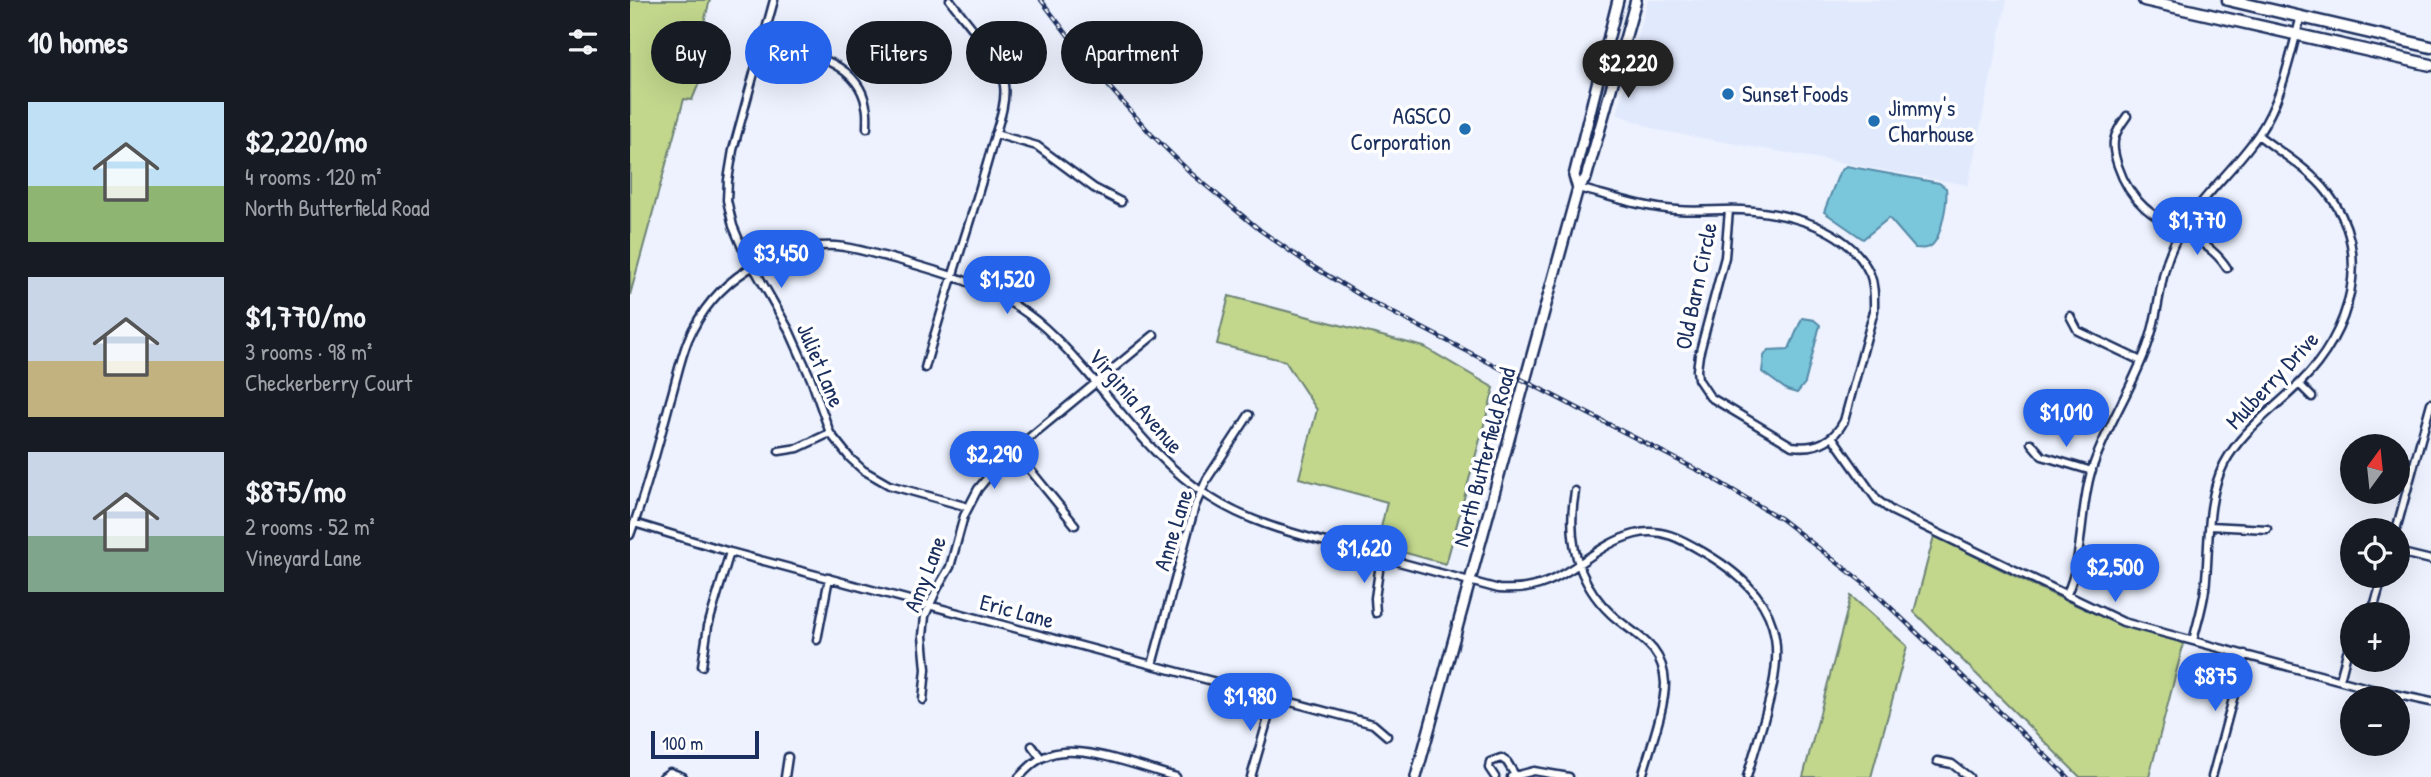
<!DOCTYPE html>
<meta charset="utf-8">
<style>
body{margin:0;font-family:"Patrick Hand",sans-serif;background:#242831;color:#f1f3f6;height:100vh;display:flex;flex-direction:column;font-size:26px;white-space:nowrap}
*{box-sizing:border-box;margin:0}
p{font-size:23px;color:#9ea1a6}
.icon{flex:none;width:38px;height:38px;fill:none;stroke:currentColor;stroke-width:2;stroke-linecap:round;stroke-linejoin:round}
.map{position:relative;flex:1;overflow:hidden}
.side{display:flex;flex-direction:column;background:#171b24;width:630px}
.side>*{flex:none}
.banner{position:absolute;left:21px;top:21px;width:665px;height:63px;display:flex;gap:14px}
.needle{width:46px;rotate:15deg}
.buttons{position:absolute;left:1710px;top:434px;display:grid;gap:14px}
.buttons a{display:grid;place-items:center;width:70px;height:70px;border-radius:50%;background:#171b24;box-shadow:0 7px 28px #0002;font-size:35px}
.scale{position:absolute;left:21px;bottom:18px;width:108px;box-sizing:border-box;padding-left:7px;border:4px solid #1b2f5e;border-top:0;font-size:19px;line-height:24px;white-space:nowrap;color:#1b2f5e;-webkit-text-stroke:5px #fff;paint-order:stroke}
.price{position:absolute;translate:-50% -60px;padding:0 16px;border-radius:24px;background:#2563eb;color:#fff;font-size:23px;line-height:46px;filter:drop-shadow(0 2px 4px #0008)}
.price::after{content:'';position:absolute;left:50%;top:42px;width:21px;height:16px;margin-left:-10px;background:inherit;clip-path:polygon(0 0,100% 0,50% 100%)}
.price.current{background:#222;color:#fff}
ul{padding:0;list-style:none}
li{display:flex;align-items:center;gap:21px;height:175px;padding:0 28px}
li span{display:grid;place-items:center;flex:none;width:196px;height:140px;border-radius:0px;color:#555}
li>.icon{margin-inline-start:auto}
span .icon{width:84px;height:84px;fill:#fffc;stroke-width:1}
li b{font-size:30px}
h2{display:flex;justify-content:space-between;align-items:center;height:84px;padding:0 28px;font-size:30px}
.chip{padding:0 24px;border-radius:32px;background:#171b24;box-shadow:0 7px 28px #0002;font-size:24px;line-height:63px}
.chip.current{background:#2563eb;color:#fff}
main{display:flex;flex:1;min-height:0}
.map>svg:first-child{display:block}
.built{fill:#e1e9fd}
.green{fill:#c2d78c;stroke:#6e8375;stroke-width:2}
.water{fill:#7ac6da;stroke:#548aa8;stroke-width:2}
.lines{fill:none;stroke-linecap:round;stroke-linejoin:round}
.street-casing{stroke:#1b2f5e;stroke-width:11}
.secondary-casing{stroke:#1b2f5e;stroke-width:14}
.primary-casing{stroke:#1b2f5e;stroke-width:15}
.street{stroke:#fff;stroke-width:6}
.secondary{stroke:#fff;stroke-width:9}
.primary{stroke:#fff;stroke-width:10}
.rail-casing{stroke:#1b2f5e;stroke-width:4.5}
.rail{stroke:#fff;stroke-width:2;stroke-dasharray:5;stroke-linecap:butt}
.poi-dot{fill:#1f6fb2;stroke:#fff;stroke-width:2.5}
.labels{text-anchor:middle;stroke-width:7;stroke-linejoin:round;paint-order:stroke}
.poi-label{font-size:23px;fill:#1b2f5e;stroke:#fff;text-anchor:start}
.street-label{font-size:23px;fill:#1b2f5e;stroke:#fff}
</style>
<main>
<section class="side">
<h2>10 homes<svg class="icon" aria-label="filters" viewBox="0 0 24 24"><path d="M4 7h16M4 17h16"/><circle cx="9" cy="7" r="2"/><circle cx="15" cy="17" r="2"/></svg></h2>
<ul>
<li><span style="background:linear-gradient(#bfe0f5 60%,#8fb573 0)"><svg class="icon" aria-label="home" viewBox="0 0 24 24"><path d="M3 11l9-7 9 7M6 9v11h12V9"/></svg></span><div><b>$2,220/mo</b><p>4 rooms · 120 m²</p><p>North Butterfield Road</p></div></li>
<li><span style="background:linear-gradient(#c9d6e8 60%,#c2b280 0)"><svg class="icon" aria-label="home" viewBox="0 0 24 24"><path d="M3 11l9-7 9 7M6 9v11h12V9"/></svg></span><div><b>$1,770/mo</b><p>3 rooms · 98 m²</p><p>Checkerberry Court</p></div></li>
<li><span style="background:linear-gradient(#c9d6e8 60%,#7fa58c 0)"><svg class="icon" aria-label="home" viewBox="0 0 24 24"><path d="M3 11l9-7 9 7M6 9v11h12V9"/></svg></span><div><b>$875/mo</b><p>2 rooms · 52 m²</p><p>Vineyard Lane</p></div></li>
</ul>
</section>
<div class="map">
<svg width="1801" height="777" viewBox="0 0 1801 777">
<rect width="100%" height="100%" fill="#edf2fe"/>
<filter id="ink" filterUnits="userSpaceOnUse"><feTurbulence type="fractalNoise" baseFrequency=".0143" numOctaves="2"/><feDisplacementMap in="SourceGraphic" scale="14" xChannelSelector="R" yChannelSelector="G"/><feConvolveMatrix kernelMatrix="1 2 1 2 8 2 1 2 1" color-interpolation-filters="sRGB"/></filter>
<g filter="url(#ink)">
<path class="built" d="M1018 0H1377L1338 185 1027 130 987 114Z"/>
<path class="green" d="M0 0H80L68 44 72 45 74 57 69 65V83L62 100 54 99 0 295Z
M599 296 794 347 864 388 816 564 747 545 757 502 669 478 687 410 655 361 587 344Z
M1304 536C1385 575 1465 622 1554 642L1519 777H1450L1284 612Z
M1221 596 1277 646 1241 777H1173Z"/>
<path class="water" d="M1216 166 1309 183 1316 188C1318 201 1311 239 1301 246 1296 250 1291 248 1285 248L1259 218 1233 239 1194 212 1209 173Z
M1172 318 1184 320 1190 325 1175 383 1167 393 1157 390 1132 372 1134 356 1138 350 1159 349Z"/>
<g class="lines">
<g class="street-casing">
<path id="street" d="M144 0 103 150 98 180 97 200 103 226 111 245 159 330 181 379 200 433 220 458 233 470 259 485 338 507
M133 42C170 52 228 59 236 106 238 113 237 121 237 128
M1497 116C1483 135 1480 143 1488 166 1510 232 1568 223 1597 268
M365 134 407 146 464 188 491 202
M948 188C980 196 1014 208 1047 210 1069 212 1090 209 1112 210 1158 213 1219 227 1240 274 1245 286 1244 299 1244 311L1214 421C1203 442 1186 449 1162 446L1080 397 1068 379 1067 370 1069 355 1095 257 1099 210
M1440 316 1448 331 1511 361
M295 368C315 295 340 225 360 153 365 132 377 106 374 85 369 56 337 23 320 0
M1669 384 1682 397
M1203 438 1247 500 1262 511 1493 622 1745 690 1801 702
M1401 443 1412 456 1462 471
M384 450 445 525
M149 451 168 448 200 433
M945 491C937 537 946 581 981 614 1005 636 1033 644 1035 683 1035 709 1019 751 1012 777
M4 523 100 552 743 724 757 736
M1580 526 1637 529
M1766 530 1801 403
M0 535C16 492 28 446 40 401 46 381 50 360 58 340 83 281 142 243 206 246 223 247 240 253 257 257 314 272 371 288 415 328 475 383 510 452 581 498 623 525 671 535 717 548 768 562 819 576 869 589 934 594 953 548 1005 534 1032 527 1053 540 1075 553 1182 616 1144 680 1117 777
M1768 552 1801 560
M1436 596C1454 558 1449 513 1461 472 1475 427 1504 387 1519 341 1530 310 1529 274 1544 244 1564 202 1602 173 1628 135 1652 100 1660 56 1671 16
M746 613 745 598 751 557
M1738 614 1745 603 1753 576
M187 640 199 578
M1563 641C1567 624 1573 606 1575 589 1580 549 1575 501 1594 464 1612 430 1643 410 1670 383 1720 334 1745 253 1697 192 1679 169 1651 153 1628 135
M522 665 565 506 577 479 619 415
M72 666 78 626 100 552
M1710 680 1717 652 1722 643
M293 700 296 669 293 636 295 616 307 589 320 567 334 516 348 489 371 461 524 335
M402 746 411 758
M1307 761 1322 764 1339 777
M33 777 40 772 53 777
M155 777 158 757
M389 777C398 768 406 759 419 755 451 743 513 768 546 777
M621 777 644 698
M865 777 859 768 860 762 871 758 877 762 885 775
M881 777 904 771 939 777
M1582 777 1615 654"/>
</g>
<g class="secondary-casing">
<path id="secondary" d="M992 72 999 54 1006 50
M948 188 944 176 988 0
M786 777 948 188 956 178 1006 0"/>
</g>
<g class="primary-casing">
<path id="primary" d="M1514 0 1801 65
M1598 0 1801 47"/>
</g>
<use href="#street" class="street"/>
<use href="#secondary" class="secondary"/>
<use href="#primary" class="primary"/>
<g class="rail-casing">
<path id="rail" d="M411 0 466 72 521 134 562 174 630 230 677 263 740 301 1079 476 1151 519 1240 588 1438 777"/>
</g>
<use href="#rail" class="rail"/>
</g>
</g>
<g class="poi-dot">
<circle cx="1098" cy="94" r="7"/>
<circle cx="1244" cy="121" r="7"/>
<circle cx="835" cy="129" r="7"/>
</g>
<g class="labels">
<g class="poi-label">
<text x="1112" y="102">Sunset Foods</text>
<text x="1258" y="116">Jimmy's<tspan x="1258" dy="26">Charhouse</tspan></text>
<text x="821" y="124" text-anchor="end">AGSCO<tspan x="821" dy="26">Corporation</tspan></text>
</g>
<g class="street-label">
<text transform="translate(1066 286) rotate(-78)" y="8">Old Barn Circle</text>
<text transform="translate(191 365) rotate(67)" y="8">Juliet Lane</text>
<text transform="translate(1642 380) rotate(-47)" y="8">Mulberry Drive</text>
<text transform="translate(506 401) rotate(49)" y="8">Virginia Avenue</text>
<text transform="translate(854 457) rotate(-75)" y="8">North Butterfield Road</text>
<text transform="translate(543 530) rotate(-73)" y="8">Anne Lane</text>
<text transform="translate(295 574) rotate(-69)" y="8">Amy Lane</text>
<text transform="translate(387 611) rotate(15)" y="8">Eric Lane</text>
</g>
</g>
</svg>
<div class="buttons">
<a><svg class="needle" viewBox="-14 -14 28 28"><path d="M0-13l5 13h-10z" fill="#e53935"/><path d="M0 13l5-13h-10z" fill="#9ea1a6"/></svg></a>
<a><svg class="icon" aria-label="locate" viewBox="0 0 24 24"><circle cx="12" cy="12" r="6"/><path d="M12 2v4M12 18v4M2 12h4M18 12h4"/></svg></a>
<a>+</a>
<a>−</a>
</div>
<div class="scale">100 m</div>
<b class="price current" style="left:998px;top:100px">$2,220</b>
<b class="price" style="left:1567px;top:257px">$1,770</b>
<b class="price" style="left:151px;top:290px">$3,450</b>
<b class="price" style="left:377px;top:316px">$1,520</b>
<b class="price" style="left:1436px;top:449px">$1,010</b>
<b class="price" style="left:364px;top:491px">$2,290</b>
<b class="price" style="left:734px;top:585px">$1,620</b>
<b class="price" style="left:1485px;top:604px">$2,500</b>
<b class="price" style="left:1585px;top:713px">$875</b>
<b class="price" style="left:620px;top:733px">$1,980</b>
<div class="banner">
<a class="chip">Buy</a>
<a class="chip current">Rent</a>
<a class="chip">Filters</a>
<a class="chip">New</a>
<a class="chip">Apartment</a>
</div>
</div>
</main>
